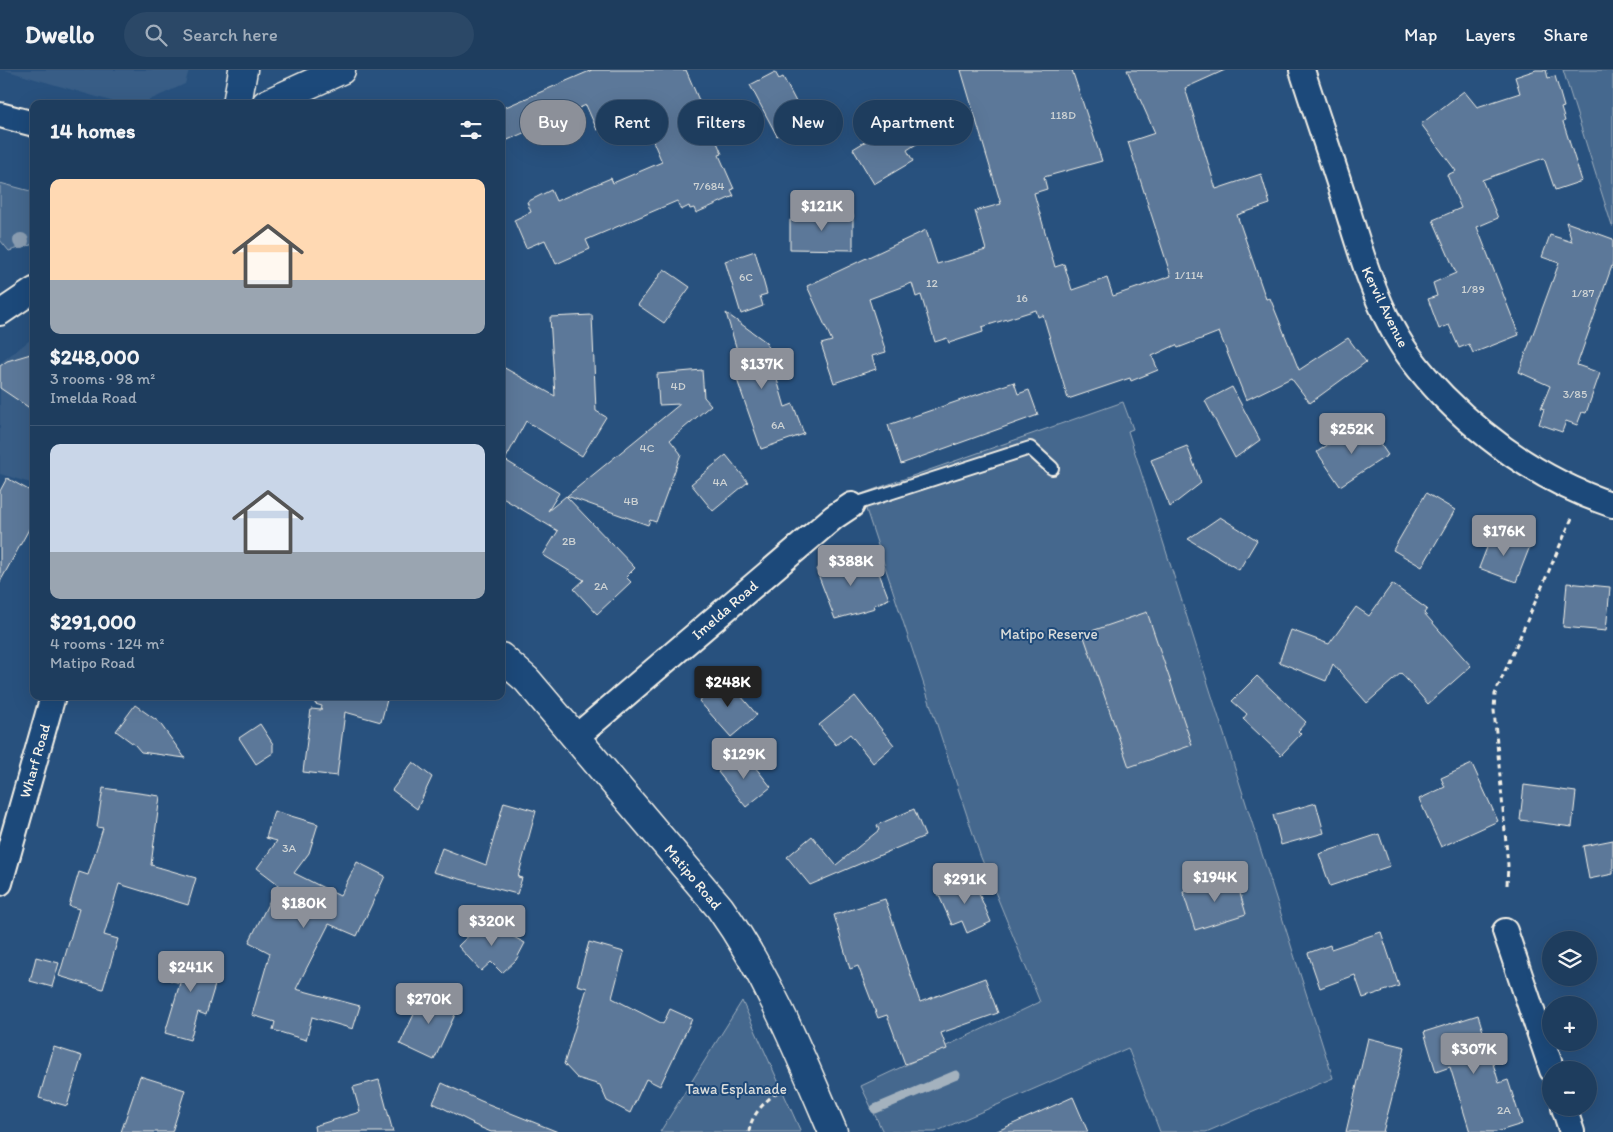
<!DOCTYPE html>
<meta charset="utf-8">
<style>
body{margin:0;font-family:Itim,sans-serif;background:#2b4867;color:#f1f3f6;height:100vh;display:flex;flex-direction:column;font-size:19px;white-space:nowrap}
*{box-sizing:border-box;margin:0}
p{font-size:16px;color:#a1aebc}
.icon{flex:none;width:28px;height:28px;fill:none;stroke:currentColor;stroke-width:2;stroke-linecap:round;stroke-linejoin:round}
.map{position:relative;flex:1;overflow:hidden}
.drawer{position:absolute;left:30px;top:30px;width:475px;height:600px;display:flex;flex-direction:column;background:#1e3d5e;border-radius:10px;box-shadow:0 5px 20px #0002,0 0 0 1px #3c5673}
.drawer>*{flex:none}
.hud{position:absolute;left:520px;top:30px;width:475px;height:45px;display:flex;gap:10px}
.tools{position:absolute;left:1542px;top:861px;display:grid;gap:10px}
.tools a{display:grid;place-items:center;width:55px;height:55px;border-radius:50%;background:#1e3d5e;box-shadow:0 5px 20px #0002,0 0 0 1px #3c5673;font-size:25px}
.price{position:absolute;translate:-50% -42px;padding:0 11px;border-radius:5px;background:#8c9099;color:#fff;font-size:16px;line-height:32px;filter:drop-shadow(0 1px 2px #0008)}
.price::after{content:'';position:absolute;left:50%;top:30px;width:15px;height:11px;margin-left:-8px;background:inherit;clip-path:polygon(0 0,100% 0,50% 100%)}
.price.active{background:#222;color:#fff}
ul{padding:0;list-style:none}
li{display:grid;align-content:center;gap:10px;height:265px;padding:0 20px}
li+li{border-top:1px solid #3c5673}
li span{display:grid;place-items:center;height:155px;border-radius:10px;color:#555}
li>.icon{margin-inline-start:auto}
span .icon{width:90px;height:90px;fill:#fffc;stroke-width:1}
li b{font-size:21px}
h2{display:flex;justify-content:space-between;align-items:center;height:60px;padding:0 20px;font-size:21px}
.tag{padding:0 18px;border-radius:22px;background:#1e3d5e;box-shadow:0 5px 20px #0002,0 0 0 1px #3c5673;font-size:18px;line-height:45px}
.tag.active{background:#8c9099;color:#fff}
header{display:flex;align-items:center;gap:30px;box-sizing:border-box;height:70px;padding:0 25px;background:#1e3d5e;border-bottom:1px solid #3c5673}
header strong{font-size:24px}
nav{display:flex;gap:28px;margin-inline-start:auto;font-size:18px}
.search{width:350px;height:45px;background:#2b4867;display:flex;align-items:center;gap:12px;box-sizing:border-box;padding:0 18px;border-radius:28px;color:#a1aebc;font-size:19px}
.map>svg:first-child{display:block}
.built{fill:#375d86}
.green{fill:#45688e;stroke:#9cacbb}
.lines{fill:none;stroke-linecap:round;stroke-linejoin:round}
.stream{stroke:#a4b2be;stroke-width:9}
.building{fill:#5b7899;stroke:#f4f1e8}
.service-casing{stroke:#f4f1e8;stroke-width:16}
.minor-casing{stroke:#f4f1e8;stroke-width:28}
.tertiary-casing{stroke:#f4f1e8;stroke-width:31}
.secondary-casing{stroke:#f4f1e8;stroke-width:31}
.path{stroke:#f4f1e8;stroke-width:3;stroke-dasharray:5 4;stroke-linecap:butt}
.service{stroke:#1f4a7a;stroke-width:12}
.minor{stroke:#1f4a7a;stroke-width:24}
.tertiary{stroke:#1f4a7a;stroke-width:28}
.secondary{stroke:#1f4a7a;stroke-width:28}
.tree{fill:#8a9db1}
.labels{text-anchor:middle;stroke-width:4;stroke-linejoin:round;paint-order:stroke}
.number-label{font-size:12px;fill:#ced3d4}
.street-label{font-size:15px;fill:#f4f1e8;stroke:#1f4a7a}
.park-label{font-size:15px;fill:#dadcda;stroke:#1f4a7a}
</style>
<header>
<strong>Dwello</strong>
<div class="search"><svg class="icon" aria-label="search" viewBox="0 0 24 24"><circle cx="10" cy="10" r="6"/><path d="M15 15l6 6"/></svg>Search here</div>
<nav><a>Map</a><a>Layers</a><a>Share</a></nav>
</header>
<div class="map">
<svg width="1613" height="1062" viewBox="0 0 1613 1062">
<rect width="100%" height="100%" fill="#28517e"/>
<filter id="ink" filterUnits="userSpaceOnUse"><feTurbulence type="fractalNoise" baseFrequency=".02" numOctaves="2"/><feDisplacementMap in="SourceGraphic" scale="10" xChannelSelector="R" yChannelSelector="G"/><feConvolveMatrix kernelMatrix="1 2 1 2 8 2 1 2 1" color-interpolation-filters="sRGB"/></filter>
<g filter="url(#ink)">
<path class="built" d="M4 0H189L185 14 141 34H121Z
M34 267V414L0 404V293Z"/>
<path class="green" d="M1563 0H1613V156H1612Z
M0 113 34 122V174L9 181 0 170Z
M1123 332 1133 359 1128 361 1333 1008 1206 1062H1160L1128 978 935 1062H883L861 1016 1040 932 980 785 861 424Z
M742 931 801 1062H660Z"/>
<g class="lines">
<path class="stream" d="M875 1039 956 1005"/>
</g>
<path class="building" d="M592 0H686L722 84 719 85 734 119 731 120 734 126 696 143 694 138 690 139 689 136 681 140 677 131 586 170 590 179 556 194 545 170 526 178 514 150 531 142 527 132 551 120 556 131 611 108 613 113 662 92 640 41 597 60 586 35 501 73V39Z
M961 0H1072L1102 91 1044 107 1047 119 1034 123 1055 197 1064 194 1072 220 1107 208 1113 226 1171 206 1128 72 1155 63 1127 0H1225L1185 18 1216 119 1261 104 1270 134 1237 145 1266 229 1270 228 1299 300 1348 268 1366 292 1310 333 1291 308 1246 330 1219 262 1178 278 1176 275 1152 286 1158 300 1131 311 1130 308 1068 329 1043 245 1038 247 1036 240 982 257 983 262 949 273 947 268 935 272 921 225 916 227 912 213 869 229 886 282 872 286 876 299 834 313 821 274 832 271 807 216 926 160 937 194 986 180 975 141 1001 134Z
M1536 0H1546L1548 8 1555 6 1564 37 1561 38 1565 51 1563 52 1582 111 1555 120 1544 88 1482 110 1498 148 1477 157 1519 265 1473 283 1469 274 1459 278 1449 255 1439 259 1428 229 1437 226 1433 213 1456 203 1433 150 1461 138 1447 105 1456 101 1421 54 1464 21 1477 37 1520 23 1515 7Z
M775 2 779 9 783 7 806 51 777 66 750 15Z
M904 48 918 73 907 80 913 91 874 114 853 79Z
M802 144 853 145V180L790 179V150H801Z
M1566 152 1613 169V193L1577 295 1600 303 1586 343 1582 342 1577 355 1566 351 1562 362 1539 354 1544 339 1541 338 1550 316 1519 302 1559 193 1542 187 1550 165 1572 172Z
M755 181 767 224 760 226 763 236 741 244 725 191Z
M664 199 690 217 664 253 638 235Z
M726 243 766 272 785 337 793 334 804 364 761 379 733 298 742 297Z
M592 245 596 341 606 347 582 386 526 351 505 390 559 423 548 441 566 426 635 498 626 507 631 512 597 544 574 519 584 510 543 485 558 461 501 427V296L555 326 550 247Z
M34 283V341L0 318V296L7 291Z
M702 300 704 327 711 335 670 370 681 384 656 452 650 450 648 455 567 426 680 334 659 335 657 304Z
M1014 312 1018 324 1029 320 1038 345 901 394 888 355Z
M1232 317 1260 370 1235 388 1205 331Z
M1368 356 1388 385 1340 416 1317 382 1348 361 1352 367Z
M1187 376 1201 413 1170 437 1151 390Z
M726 385 748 412 713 441 691 414Z
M7 408 34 423V450L0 512V421Z
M1426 423 1455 440 1422 497 1393 480Z
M1220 447 1257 470 1239 500 1188 469Z
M1493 462 1530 476 1516 512 1479 498Z
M855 484 863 504 877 498 889 529 874 535 875 538 835 549 816 499Z
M1567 513 1610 517 1606 561 1563 557Z
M1392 514 1427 539 1424 543 1471 596 1428 634 1401 603 1367 633 1333 594 1326 611 1279 592 1291 560 1329 574 1356 537 1369 546Z
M1147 542 1192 675 1129 697 1083 564Z
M1257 606 1306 652 1298 661 1301 664 1281 685 1243 649 1247 644 1232 631Z
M725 607 757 645 731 667 699 631 719 615Z
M316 626H388L381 652 345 642 337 706 303 702 311 639 321 640 322 636 315 634Z
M855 626 894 675 873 693 850 664 836 675 819 655Z
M135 635 159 652 185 688 141 682 135 675 116 661Z
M260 654 273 674V683L256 694 239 668Z
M743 682 771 717 746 737 718 702Z
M413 692 432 707 417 739 392 720Z
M1472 694 1498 751 1441 777 1419 729 1445 717 1441 708Z
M1524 715 1576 722 1572 757 1520 750Z
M103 718 160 726 151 795 196 808 188 835 119 814 104 865 118 869 103 919 59 906 79 839 69 836 79 802 88 805 103 758 97 757Z
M504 732 536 741 518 807 522 808 517 824 433 802 442 778 486 795Z
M1316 733 1324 763 1281 775 1273 745Z
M914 739 925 766 810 815 787 787 812 766 836 795 879 760 877 755Z
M274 741 318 754 309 783 294 803 340 826 357 792 385 806 357 866 329 854 296 919 360 936 353 959 312 947 306 970 273 960 275 952 252 945 270 883 249 872 278 814 257 798 277 771 266 768Z
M1379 764 1390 796 1330 816 1319 784Z
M1613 770V804L1589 809 1583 776Z
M1235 806 1246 844 1195 860 1183 822Z
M972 807 991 852 967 863 962 851 952 855 937 821Z
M885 829 920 932 985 908 998 943 941 963 947 979 905 994 887 945 878 948 858 896 850 899 834 845Z
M484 851 525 873 516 890 502 903 491 892 481 901 458 876Z
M1381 862 1399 916 1363 928 1355 905 1320 918 1308 883 1330 875 1331 879Z
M589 872 624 882 612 928 663 954 670 939 692 949 660 1016 646 1009 630 1043 607 1031 600 1015 577 1008 564 994 587 918 577 915Z
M179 882 221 895 206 945 198 942 190 970 165 963 180 913 170 910Z
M36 887 59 893 52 917 30 911Z
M425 921 459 936 434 990 400 974 415 942 412 941Z
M1478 945 1499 1013 1508 1010 1522 1054 1496 1062H1470L1450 997 1436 1002 1424 962Z
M1368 968 1405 977 1383 1062H1346Z
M54 977 82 986 67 1036 39 1028Z
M140 1006 185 1020 172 1062H121Z
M379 1010 393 1062H315L314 1056 360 1042 353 1017Z
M442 1013 481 1031 558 1062H491L472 1054 473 1053 433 1033Z
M1073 1027 1088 1062H995Z"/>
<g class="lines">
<g class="service-casing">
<path id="service" d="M852 435 1030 378 1052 398"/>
</g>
<g class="minor-casing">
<path id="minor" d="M1302 0C1315 41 1329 81 1342 122 1357 169 1369 216 1393 260 1406 285 1424 306 1443 326 1492 376 1547 413 1613 435
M0 45 34 54
M0 243 34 220
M576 667 834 447 852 435
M0 813 53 626
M1505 861 1552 1000
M1564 1038 1572 1062"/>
</g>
<g class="tertiary-casing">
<path id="tertiary" d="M237 34 243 0
M501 587 527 610 720 838C769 907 800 985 833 1062"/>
</g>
<g class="secondary-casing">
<path id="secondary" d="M266 34 341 0"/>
</g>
<path class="path" d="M1507 815 1508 795 1494 640 1495 624 1572 448
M749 1062C751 1043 768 1029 782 1018"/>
<use href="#service" class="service"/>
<use href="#minor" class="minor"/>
<use href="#tertiary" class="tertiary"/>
<use href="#secondary" class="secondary"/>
</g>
<circle class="tree" cx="21" cy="171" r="8"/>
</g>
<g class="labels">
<g class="number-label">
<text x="1063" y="49">118D</text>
<text x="709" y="120">7/684</text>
<text x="1189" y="209">1/114</text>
<text x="746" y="211">6C</text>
<text x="932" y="217">12</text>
<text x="1473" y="223">1/89</text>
<text x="1583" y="227">1/87</text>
<text x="1022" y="232">16</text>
<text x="678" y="320">4D</text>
<text x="1575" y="328">3/85</text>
<text x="778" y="359">6A</text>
<text x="647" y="382">4C</text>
<text x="720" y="416">4A</text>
<text x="631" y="435">4B</text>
<text x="569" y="475">2B</text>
<text x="601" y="520">2A</text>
<text x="289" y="782">3A</text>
<text x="1504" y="1044">2A</text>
</g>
<g class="street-label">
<text transform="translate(1385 237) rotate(64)" y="5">Kervil Avenue</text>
<text transform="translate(725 540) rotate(-41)" y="5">Imelda Road</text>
<text transform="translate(35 691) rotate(-74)" y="5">Wharf Road</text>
<text transform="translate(693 807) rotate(50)" y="5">Matipo Road</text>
</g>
<g class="park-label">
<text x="1049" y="569">Matipo Reserve</text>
<text x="736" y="1024">Tawa Esplanade</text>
</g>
</g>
</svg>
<div class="tools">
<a><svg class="icon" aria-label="layers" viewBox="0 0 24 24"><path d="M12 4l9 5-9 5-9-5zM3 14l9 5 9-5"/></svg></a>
<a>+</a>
<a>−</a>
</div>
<b class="price" style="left:822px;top:162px">$121K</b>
<b class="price" style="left:762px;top:320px">$137K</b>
<b class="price" style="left:1352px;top:385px">$252K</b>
<b class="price" style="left:1504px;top:487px">$176K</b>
<b class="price" style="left:851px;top:517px">$388K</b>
<b class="price active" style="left:728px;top:638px">$248K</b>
<b class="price" style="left:744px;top:710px">$129K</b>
<b class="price" style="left:1215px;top:833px">$194K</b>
<b class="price" style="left:965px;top:835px">$291K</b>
<b class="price" style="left:304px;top:859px">$180K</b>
<b class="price" style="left:492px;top:877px">$320K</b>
<b class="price" style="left:191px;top:923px">$241K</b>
<b class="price" style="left:429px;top:955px">$270K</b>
<b class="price" style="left:1474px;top:1005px">$307K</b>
<div class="hud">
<a class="tag active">Buy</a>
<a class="tag">Rent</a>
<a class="tag">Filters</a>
<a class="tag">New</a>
<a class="tag">Apartment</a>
</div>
<section class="drawer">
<h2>14 homes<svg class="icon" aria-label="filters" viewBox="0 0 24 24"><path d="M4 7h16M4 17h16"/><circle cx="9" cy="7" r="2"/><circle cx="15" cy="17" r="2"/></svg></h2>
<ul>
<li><span style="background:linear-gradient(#ffd9b3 65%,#9aa5b1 0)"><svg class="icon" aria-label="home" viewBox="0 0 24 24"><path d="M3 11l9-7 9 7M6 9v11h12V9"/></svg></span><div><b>$248,000</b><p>3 rooms · 98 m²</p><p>Imelda Road</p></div></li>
<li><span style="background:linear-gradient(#c9d6e8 70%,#9aa5b1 0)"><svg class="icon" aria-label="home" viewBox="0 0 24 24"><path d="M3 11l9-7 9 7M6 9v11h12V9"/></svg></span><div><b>$291,000</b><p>4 rooms · 124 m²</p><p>Matipo Road</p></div></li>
</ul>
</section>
</div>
